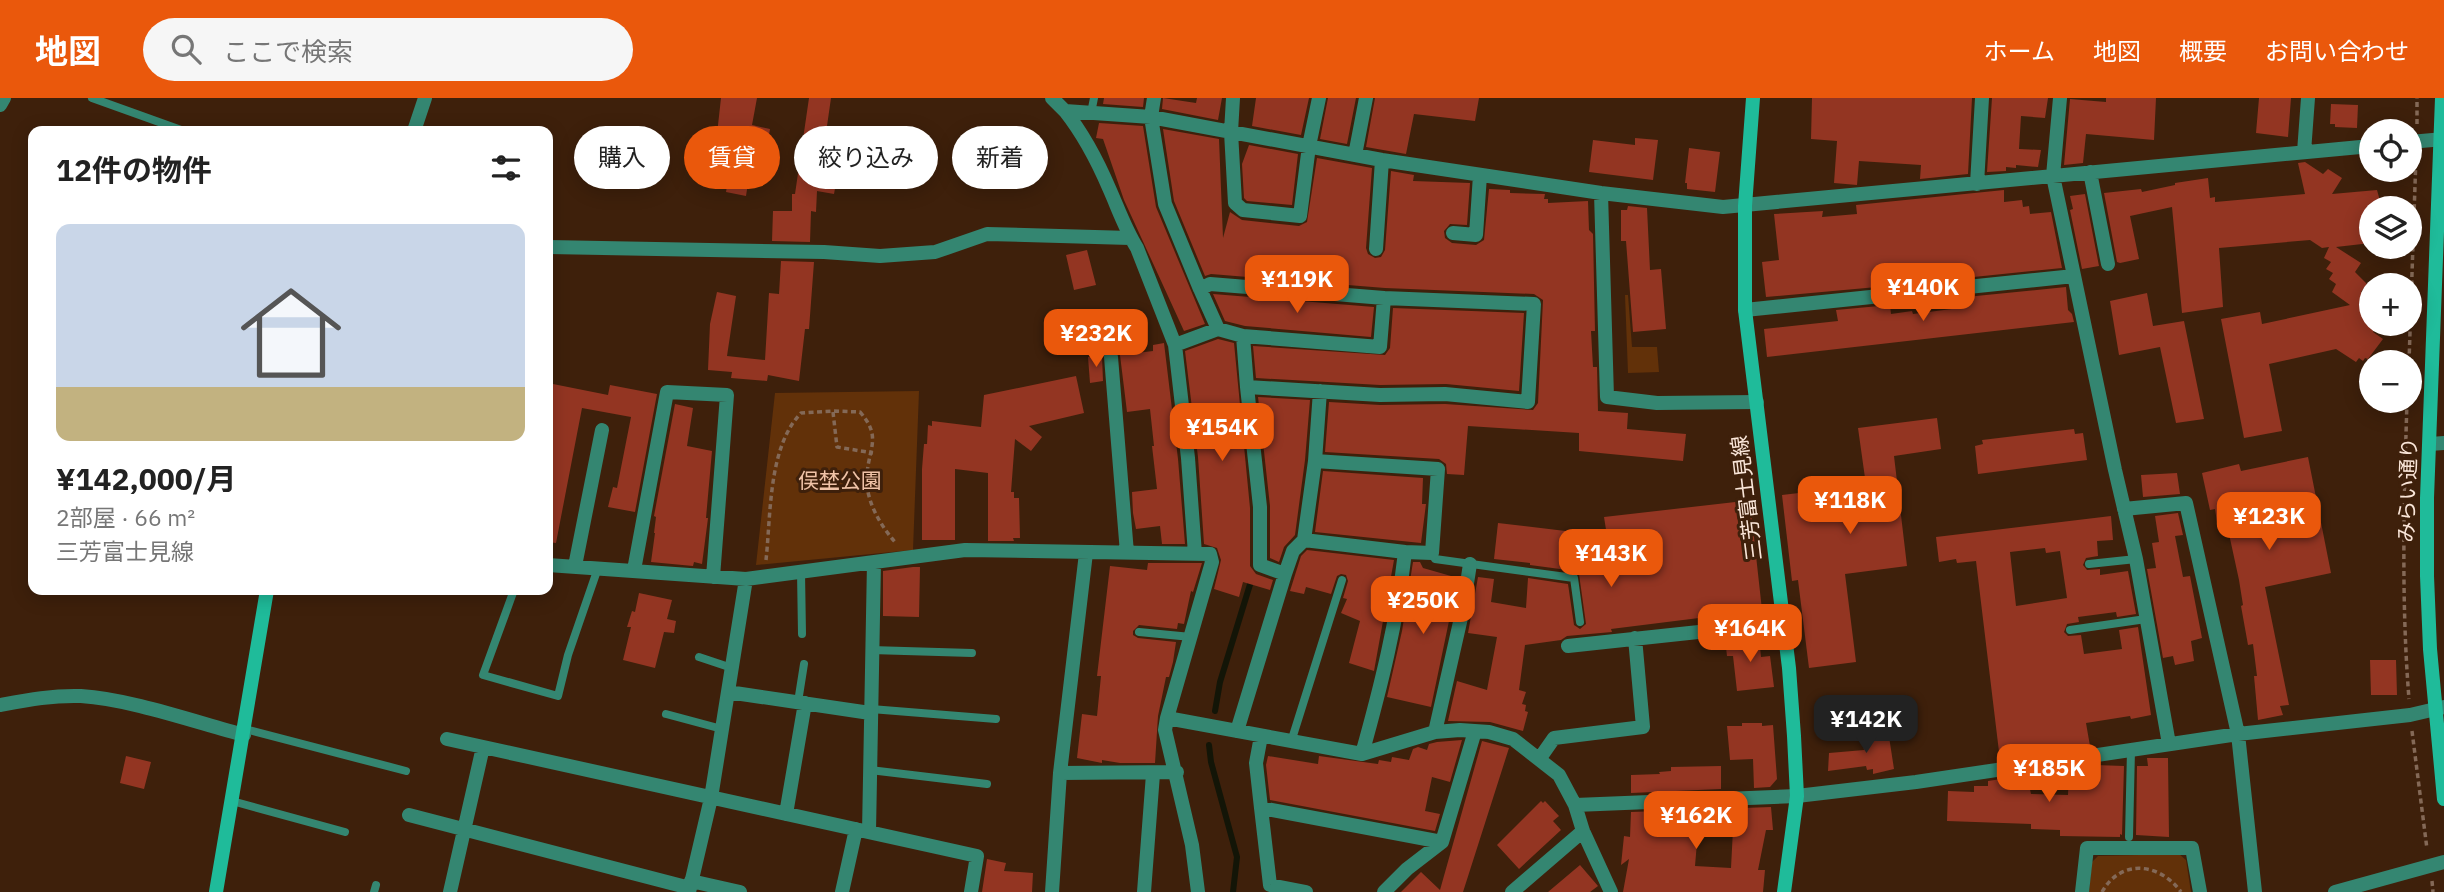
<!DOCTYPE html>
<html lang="ja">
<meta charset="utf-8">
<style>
body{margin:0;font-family:"IBM Plex Sans","Noto Sans JP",sans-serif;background:#f6f6f6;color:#222;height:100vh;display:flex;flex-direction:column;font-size:26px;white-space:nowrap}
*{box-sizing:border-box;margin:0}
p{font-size:23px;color:#767676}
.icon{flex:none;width:38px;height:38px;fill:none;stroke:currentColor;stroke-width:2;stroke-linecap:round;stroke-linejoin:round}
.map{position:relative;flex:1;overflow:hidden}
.details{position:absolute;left:28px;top:28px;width:525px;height:469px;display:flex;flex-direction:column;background:#fff;border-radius:14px;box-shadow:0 4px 18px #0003}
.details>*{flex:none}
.guide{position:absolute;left:574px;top:28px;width:665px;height:63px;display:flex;gap:14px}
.controls{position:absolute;left:2359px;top:21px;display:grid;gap:14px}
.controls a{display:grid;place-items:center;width:63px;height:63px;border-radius:50%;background:#fff;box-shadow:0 4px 18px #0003;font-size:35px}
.price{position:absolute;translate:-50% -60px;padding:0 16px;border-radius:14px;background:#ea580c;color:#fff;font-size:23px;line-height:46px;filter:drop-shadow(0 2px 4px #0008)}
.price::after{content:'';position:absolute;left:50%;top:42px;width:21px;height:16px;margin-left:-10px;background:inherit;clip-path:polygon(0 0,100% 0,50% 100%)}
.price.active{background:#222;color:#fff}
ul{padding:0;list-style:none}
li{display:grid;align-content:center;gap:14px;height:371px;padding:0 28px}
li span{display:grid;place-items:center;height:217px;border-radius:14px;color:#555}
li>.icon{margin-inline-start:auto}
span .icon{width:126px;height:126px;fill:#fffc;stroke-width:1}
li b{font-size:30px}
h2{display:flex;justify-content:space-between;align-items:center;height:84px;padding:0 28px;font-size:30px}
.chip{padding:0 24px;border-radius:32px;background:#fff;box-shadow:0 4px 18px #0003;font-size:24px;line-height:63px}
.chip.active{background:#ea580c;color:#fff}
header{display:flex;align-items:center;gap:42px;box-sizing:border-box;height:98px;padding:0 35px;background:#ea580c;color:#fff}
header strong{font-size:33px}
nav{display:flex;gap:38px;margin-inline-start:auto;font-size:24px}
.search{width:490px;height:63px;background:#f6f6f6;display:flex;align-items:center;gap:18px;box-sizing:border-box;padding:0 24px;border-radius:38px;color:#767676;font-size:26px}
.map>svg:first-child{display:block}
.green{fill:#623109}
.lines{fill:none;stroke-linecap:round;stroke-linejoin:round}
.stream{stroke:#131507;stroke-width:6}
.building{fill:#933522;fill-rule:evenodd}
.path{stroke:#846957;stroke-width:3.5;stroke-dasharray:5 3.5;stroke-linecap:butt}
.lane{stroke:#348671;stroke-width:8}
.street{stroke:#348671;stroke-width:14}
.secondary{stroke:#1fbb9a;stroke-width:14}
.labels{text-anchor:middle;stroke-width:6;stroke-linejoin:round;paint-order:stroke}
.park-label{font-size:21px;fill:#f0c3a7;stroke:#3e200b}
.street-label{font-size:21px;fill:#fae6d9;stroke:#3e200b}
</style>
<header>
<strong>地図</strong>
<div class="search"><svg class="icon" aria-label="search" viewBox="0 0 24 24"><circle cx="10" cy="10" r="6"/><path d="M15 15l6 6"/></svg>ここで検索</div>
<nav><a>ホーム</a><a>地図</a><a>概要</a><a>お問い合わせ</a></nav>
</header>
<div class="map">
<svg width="2444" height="794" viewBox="0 0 2444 794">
<rect width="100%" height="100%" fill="#3e200b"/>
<path class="green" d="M1625 197H1628L1632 249H1657L1659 274 1628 275Z
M919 293 913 452 756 467 775 295Z
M2179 756 2186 762 2191 794H2089L2092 764 2098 758Z"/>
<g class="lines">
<path class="stream" d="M1215 613 1220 584 1252 480
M1209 647 1211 664 1237 759 1233 794"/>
</g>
<path class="building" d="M721 0H757L752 27 770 31 765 61 752 59 746 98 726 94 734 48 716 45Z
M809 0H831L827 28H832V34L837 35 834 62 840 63 834 96 817 93 816 114 811 113 810 144 772 143 773 113H792V96H795Z
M1104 0H1144L1143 9 1103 6Z
M1163 0 1196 5 1197 0H1222L1218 22 1162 11Z
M1256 0H1309L1301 37 1252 28Z
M1328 0H1356L1347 46 1320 41Z
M1375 0H1479L1475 23 1414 16 1406 56 1366 49Z
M1812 0H1972L1968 76 1920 81 1921 67 1859 63 1857 87 1834 85 1837 43 1811 41Z
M1992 0H2048L2045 20 2021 18 2019 51 2041 52 2038 69 2016 67V70L2006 69V73L1987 74Z
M2106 0H2156L2154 42 2086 36 2083 65 2064 67 2070 1 2106 4Z
M2259 0H2291L2288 39 2256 35Z
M2331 6 2358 7 2357 30 2335 29V26H2330Z
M1099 25 1143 28 1156 109 1205 226 1184 233 1124 102 1103 41 1096 40Z
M996 28 1021 29 1020 59H994Z
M1163 31 1219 41 1223 140 1230 114 1242 122 1299 128 1307 124 1317 60 1372 70 1366 150 1368 156 1375 160 1381 159 1385 152 1391 73 1414 77 1413 83 1470 85 1467 127 1450 126 1444 133 1445 140 1452 145 1476 147 1484 142 1489 91 1510 92V95L1545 96 1544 101H1548V105L1588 103 1589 132 1593 136 1595 233H1591L1593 269H1597L1598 313 1628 315 1627 331 1686 336 1683 363 1579 353V335L1468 328 1464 377 1447 376 1446 366 1439 361 1325 354 1329 304 1380 307 1445 306 1533 312 1538 305 1543 202 1534 196 1385 190 1211 176 1205 178 1174 103Z
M1635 40 1658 42 1653 82 1589 74 1593 42 1635 47Z
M1249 47 1298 56 1292 107 1247 103 1244 100 1242 66Z
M1689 50 1720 54 1715 94 1687 91V85H1685Z
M2305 64 2323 76 2328 71 2342 80 2332 96 2377 92 2382 110H2371V145L2336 149 2361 165 2355 174 2367 186 2361 194 2366 198 2364 204 2371 202 2365 216 2371 220V226L2376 228 2373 234 2383 241 2368 261 2365 260 2363 263 2359 260 2356 264 2336 251 2269 266 2282 333 2244 340 2221 221 2260 214 2262 226 2350 207 2332 194 2336 186 2329 181 2333 175 2326 171 2331 164 2324 160 2329 149 2322 150 2310 142 2219 150 2223 209 2182 215 2172 109 2130 118 2139 161 2120 165 2117 164 2104 95 2141 91 2142 94 2175 87V85L2208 80 2210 100 2215 99V104L2305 96 2298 65Z
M2004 92V104L2022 102 2023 109 2029 108 2030 116 2051 114 2062 170 1964 180V177L1952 179V176L1934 178V174L1887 180 1888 188 1766 199 1762 164 1779 162 1774 116 1823 113 1822 119 1857 116 1856 107Z
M2085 96 2099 168 2082 171 2070 112 2073 111 2070 98Z
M1628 108 1647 110 1650 172 1661 171 1666 231 1633 234 1626 143H1621V112H1627Z
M1087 152 1096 187 1074 192 1066 157Z
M781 163 814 164 809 231H805L799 283 768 277 767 283 731 280 732 274 708 272 710 226 717 194 736 198 727 258 765 262 769 195 779 196Z
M2066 189 2068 212 2072 216 2074 224 1767 259 1764 231 1838 223 1836 212 1890 207 1891 216 1912 213 1913 216 1967 209 1966 199Z
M2147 195 2153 228 2184 223 2204 321 2176 325 2160 249 2119 257 2110 203Z
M1213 196 1374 209 1371 239 1245 228 1225 223Z
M1393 210 1524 215 1519 293 1446 286 1380 287 1256 280 1253 248 1385 257 1390 250Z
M1218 241 1234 245 1250 410V468L1256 476 1273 482 1270 492 1243 484 1239 499 1214 491 1221 462 1217 450 1204 446 1198 359 1185 253Z
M1164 245 1178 361 1185 446H1162L1160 428 1136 431 1133 415 1132 394 1157 391 1152 348H1154L1150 311 1127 314 1120 257 1153 253V247Z
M1102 258 1103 283 1090 285 1088 259Z
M1076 278 1084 315 1029 328 1042 339 1031 353 1015 341 1011 394H1014V400H1019L1020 440H1013L1014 443H988V375L955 371V442H922V371L924 346H927L928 327 932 328V323L981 329 984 297Z
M548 285 608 297 610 287 657 296 635 414 608 409 613 389 617 390 631 319 582 310 556 445 548 444Z
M1258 299 1310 302 1305 362 1295 437 1284 449 1279 464 1270 460V408Z
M675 306 693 310 687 348 712 353 706 420H708L707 428 702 466 694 464 693 468 651 464 655 435H654L656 419 654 418Z
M1937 320 1941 351 1894 358 1907 468 1845 476 1856 564 1809 570 1798 482 1792 483 1782 397 1866 387 1858 330Z
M2074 331 2075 336 2083 335 2087 362 1978 376 1975 348 1983 346 1982 342Z
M2308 359 2331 475 2265 489 2289 607 2280 608 2283 617 2258 622 2254 578H2257L2253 546 2248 547 2241 508 2243 507 2239 482 2226 422 2217 424 2215 411 2210 412 2202 375 2239 366 2241 373Z
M1323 373 1423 380 1422 406H1426L1421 445 1315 434Z
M2177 375 2180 396 2143 399 2141 377Z
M1744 403 1746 412H1751L1762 512 1757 513V518L1723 522V517L1611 531 1612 534 1567 538 1561 542 1525 547 1519 592 1526 594 1522 606 1526 607 1525 613 1528 614 1523 633 1490 624 1448 623 1457 583 1487 592 1497 539 1468 535 1478 479 1494 481 1491 504 1526 510 1528 480 1568 486 1574 527 1580 531 1586 526 1579 476 1575 473 1530 467V465L1494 461 1498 425 1607 438 1604 419Z
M2178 415 2183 437 2175 438 2183 479 2190 478 2202 540 2191 543 2194 563 2175 567 2173 558 2163 560 2147 471 2156 470 2152 445 2159 444 2155 418Z
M2111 418 2113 442 2097 443 2098 458 2086 460 2083 467 2087 472 2100 471V477L2128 473 2136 516 2117 519 2116 514 2078 519 2079 524 2067 526 2064 534 2068 538 2081 537 2084 556 2122 551 2119 532 2138 529 2151 617 2131 621 2130 618 2086 625 2090 648 2069 651V646L2021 652 2023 658 2000 662 1976 463 1957 465 1956 461 1939 464 1936 439ZM2045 450 2046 455 2060 453 2067 500 2016 508 2010 454Z
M1307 452 1394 462 1374 573 1349 565 1360 523 1341 515 1347 501 1343 500 1348 483 1346 477 1341 476 1337 478 1331 496 1306 489 1304 496 1290 493 1301 458Z
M1413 464H1420L1423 470 1458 480 1431 609 1387 599 1402 533Z
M1148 465H1202L1193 494 1191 493 1184 526 1178 525 1177 531 1139 527 1133 533V537L1138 540 1176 544 1173 564 1169 579H1166L1158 618 1155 665H1120L1102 662V665L1077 660 1082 616 1097 618 1101 578H1097L1110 468 1147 472Z
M913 469H920L919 519 883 518V473Z
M639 495 672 502 667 521 676 523 674 535 664 534 655 570 623 562 631 529H627L632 513 635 514Z
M1759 537 1761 559 1770 558 1774 589 1737 593 1733 558H1727L1725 541Z
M2370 562H2396L2397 597H2371Z
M1742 625H1762V628L1773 627 1777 681 1770 689 1754 690 1753 661 1730 662 1727 628H1742Z
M1888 632 1894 671 1873 676V671L1867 672 1866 668 1828 673 1829 655 1864 652 1862 636Z
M1462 642 1450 684 1432 679 1425 713 1440 716 1435 733 1270 702 1266 667 1268 658 1318 666 1319 658 1378 666 1379 662 1391 664 1392 659 1409 662 1413 651 1418 649 1427 652 1429 646 1437 644Z
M1482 643 1509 650 1463 794H1401L1421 774 1440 792Z
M126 658 151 664 144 691 120 685Z
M2147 660H2168L2169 739 2136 737 2137 668H2148Z
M2095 667 2124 668 2122 737 2120 736V739L2060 738V732L2031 731V726L1947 723 1948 693 1974 694V688H1988V683L2027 677 2031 696 2068 697 2069 671Z
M1721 668V691L1631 695V677L1660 676 1659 674 1671 673V669Z
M1541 703 1543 705 1545 703 1559 718 1553 723 1561 732 1519 771 1497 747Z
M1771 709 1773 732H1766L1758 772H1765L1763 794H1623L1629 761 1621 767 1624 738 1630 739 1631 714ZM1733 731 1731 770 1695 768 1698 732Z
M987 761 1006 765 1004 773 1033 775 1032 794H982Z
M1580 767 1598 788 1590 794H1548Z"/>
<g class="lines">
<path class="path" d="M2417 26V0
M2409 264 2416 58
M2407 303C2404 402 2401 502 2409 601
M833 314 837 349 873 355
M766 462C771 417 768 349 801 315L833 313 860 314C881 338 870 348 867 375 864 399 879 426 895 444
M2412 633 2427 751
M2432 783 2433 794
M2102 794C2121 760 2160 765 2181 794"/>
<path class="lane" d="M92 0 184 33
M1091 15 1094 0
M1432 455 1435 461 1574 480 1580 524
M2089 466 2136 461
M801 474 802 536
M514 492 483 577 558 598 568 557 598 470
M2070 532 2146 521
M1139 534 1191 539
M871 552 972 555
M699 559 732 570
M798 604 804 566
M871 611 996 621
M666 616 722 631
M245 631 406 673
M1291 644 1342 482
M870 672 987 686
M232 703 345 734
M2129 739 2131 652
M374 794 376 787"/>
<path class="street" d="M1052 0 1065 13
M1154 0 1151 19 1165 106 1200 191 1210 186 1384 200 1534 206 1528 304 1445 296 1380 297 1247 289 1260 409V467L1285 476
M1233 0 1231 34 1235 105 1243 112 1300 118 1309 48 1319 0
M2060 0 2053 78 2115 372 2136 461 2169 646
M0 7 4 0
M414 33 425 0
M2410 44 2444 41
M2304 54 2308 0
M1355 57 1366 0
M2090 74 2108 166
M1977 86 1982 0
M1601 95 1607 299 1657 305 1757 304
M1453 135 1476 137 1480 77
M548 149 824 154 880 158 935 154 987 136 1130 140
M1376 151 1382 62
M1200 191 1218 231
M1745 212 2074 178
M1175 247 1218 231 1243 238
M1111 259 1127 455
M1247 289 1243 238 1380 249 1384 200
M1320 293 1315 363 1304 442 1405 454C1397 524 1381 588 1362 656
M2430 346 2444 345
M1315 363 1438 371 1432 455 1405 454
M2124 411 2186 405 2238 636 2255 794
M1195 456 1188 360 1175 247 1137 150C1125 131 1118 110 1109 90 1097 62 1084 37 1065 13L1151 19 1382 62 1601 95 1723 109 2371 48
M548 467 746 481 965 452 1210 456 1212 464 1167 620 1165 632 1192 747 1198 794
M575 468 602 332
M634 472 667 294 727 297 713 479
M1568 548 1782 525
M728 594 870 615
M0 607C27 602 53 597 81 598 130 601 195 624 244 637
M1167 620 1362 656 1435 634 1460 632 1489 634 1513 641 1559 677 1575 707 1583 733 1611 794
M1237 633 1285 476 1293 453 1304 442
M1435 634 1463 511 1470 466
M1261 638 1256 665 1261 710
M447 641 977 758 971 794
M1540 660 1554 640 1643 629 1635 540
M1060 675 1177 674
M1575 707 1797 698 1916 684 2238 636 2410 617 2444 609
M786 716 805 605
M409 717 690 790
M869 734 874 464
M691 783 740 794
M450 794 483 649
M689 794 711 700 746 481
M842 794 856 731
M1052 794 1060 675 1086 455
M1144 794 1153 676
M1306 794 1270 787 1261 710 1442 744
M1384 794 1407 771 1442 744 1475 633
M1512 794 1583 733
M2082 794 2087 750H2192L2200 794
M2335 794 2444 764"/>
<path class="secondary" d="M1753 0 1745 108V212L1789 570 1794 638 1797 698 1784 794
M2442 0 2427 400V478L2430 551 2444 701
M216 794 267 492"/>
</g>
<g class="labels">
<g class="park-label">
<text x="840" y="390">俣埜公園</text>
</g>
<g class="street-label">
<text transform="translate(2408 392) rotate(-88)" y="7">みらい通り</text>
<text transform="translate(1747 400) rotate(-97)" y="7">三芳富士見線</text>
</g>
</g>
</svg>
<div class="controls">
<a><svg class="icon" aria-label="locate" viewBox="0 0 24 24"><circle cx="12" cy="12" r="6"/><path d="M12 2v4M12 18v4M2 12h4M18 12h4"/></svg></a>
<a><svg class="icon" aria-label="layers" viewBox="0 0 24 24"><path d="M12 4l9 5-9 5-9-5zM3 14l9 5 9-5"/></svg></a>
<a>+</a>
<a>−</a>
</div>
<b class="price" style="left:1297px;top:217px">¥119K</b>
<b class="price" style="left:1923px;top:225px">¥140K</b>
<b class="price" style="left:1096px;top:271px">¥232K</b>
<b class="price" style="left:1222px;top:365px">¥154K</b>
<b class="price" style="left:1850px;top:438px">¥118K</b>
<b class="price" style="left:2269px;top:454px">¥123K</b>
<b class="price" style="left:1611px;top:491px">¥143K</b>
<b class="price" style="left:1423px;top:538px">¥250K</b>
<b class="price" style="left:1750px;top:566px">¥164K</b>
<b class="price active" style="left:1866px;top:657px">¥142K</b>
<b class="price" style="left:2049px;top:706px">¥185K</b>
<b class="price" style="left:1696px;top:753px">¥162K</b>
<div class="guide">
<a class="chip">購入</a>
<a class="chip active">賃貸</a>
<a class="chip">絞り込み</a>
<a class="chip">新着</a>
</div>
<section class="details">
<h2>12件の物件<svg class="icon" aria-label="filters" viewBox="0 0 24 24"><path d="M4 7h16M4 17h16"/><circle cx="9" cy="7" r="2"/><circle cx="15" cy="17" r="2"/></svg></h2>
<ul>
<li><span style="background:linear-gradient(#c9d6e8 75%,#c2b280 0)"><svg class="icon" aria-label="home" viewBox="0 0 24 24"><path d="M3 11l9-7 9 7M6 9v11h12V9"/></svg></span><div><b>¥142,000/月</b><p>2部屋 · 66 m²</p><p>三芳富士見線</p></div></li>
</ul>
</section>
</div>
